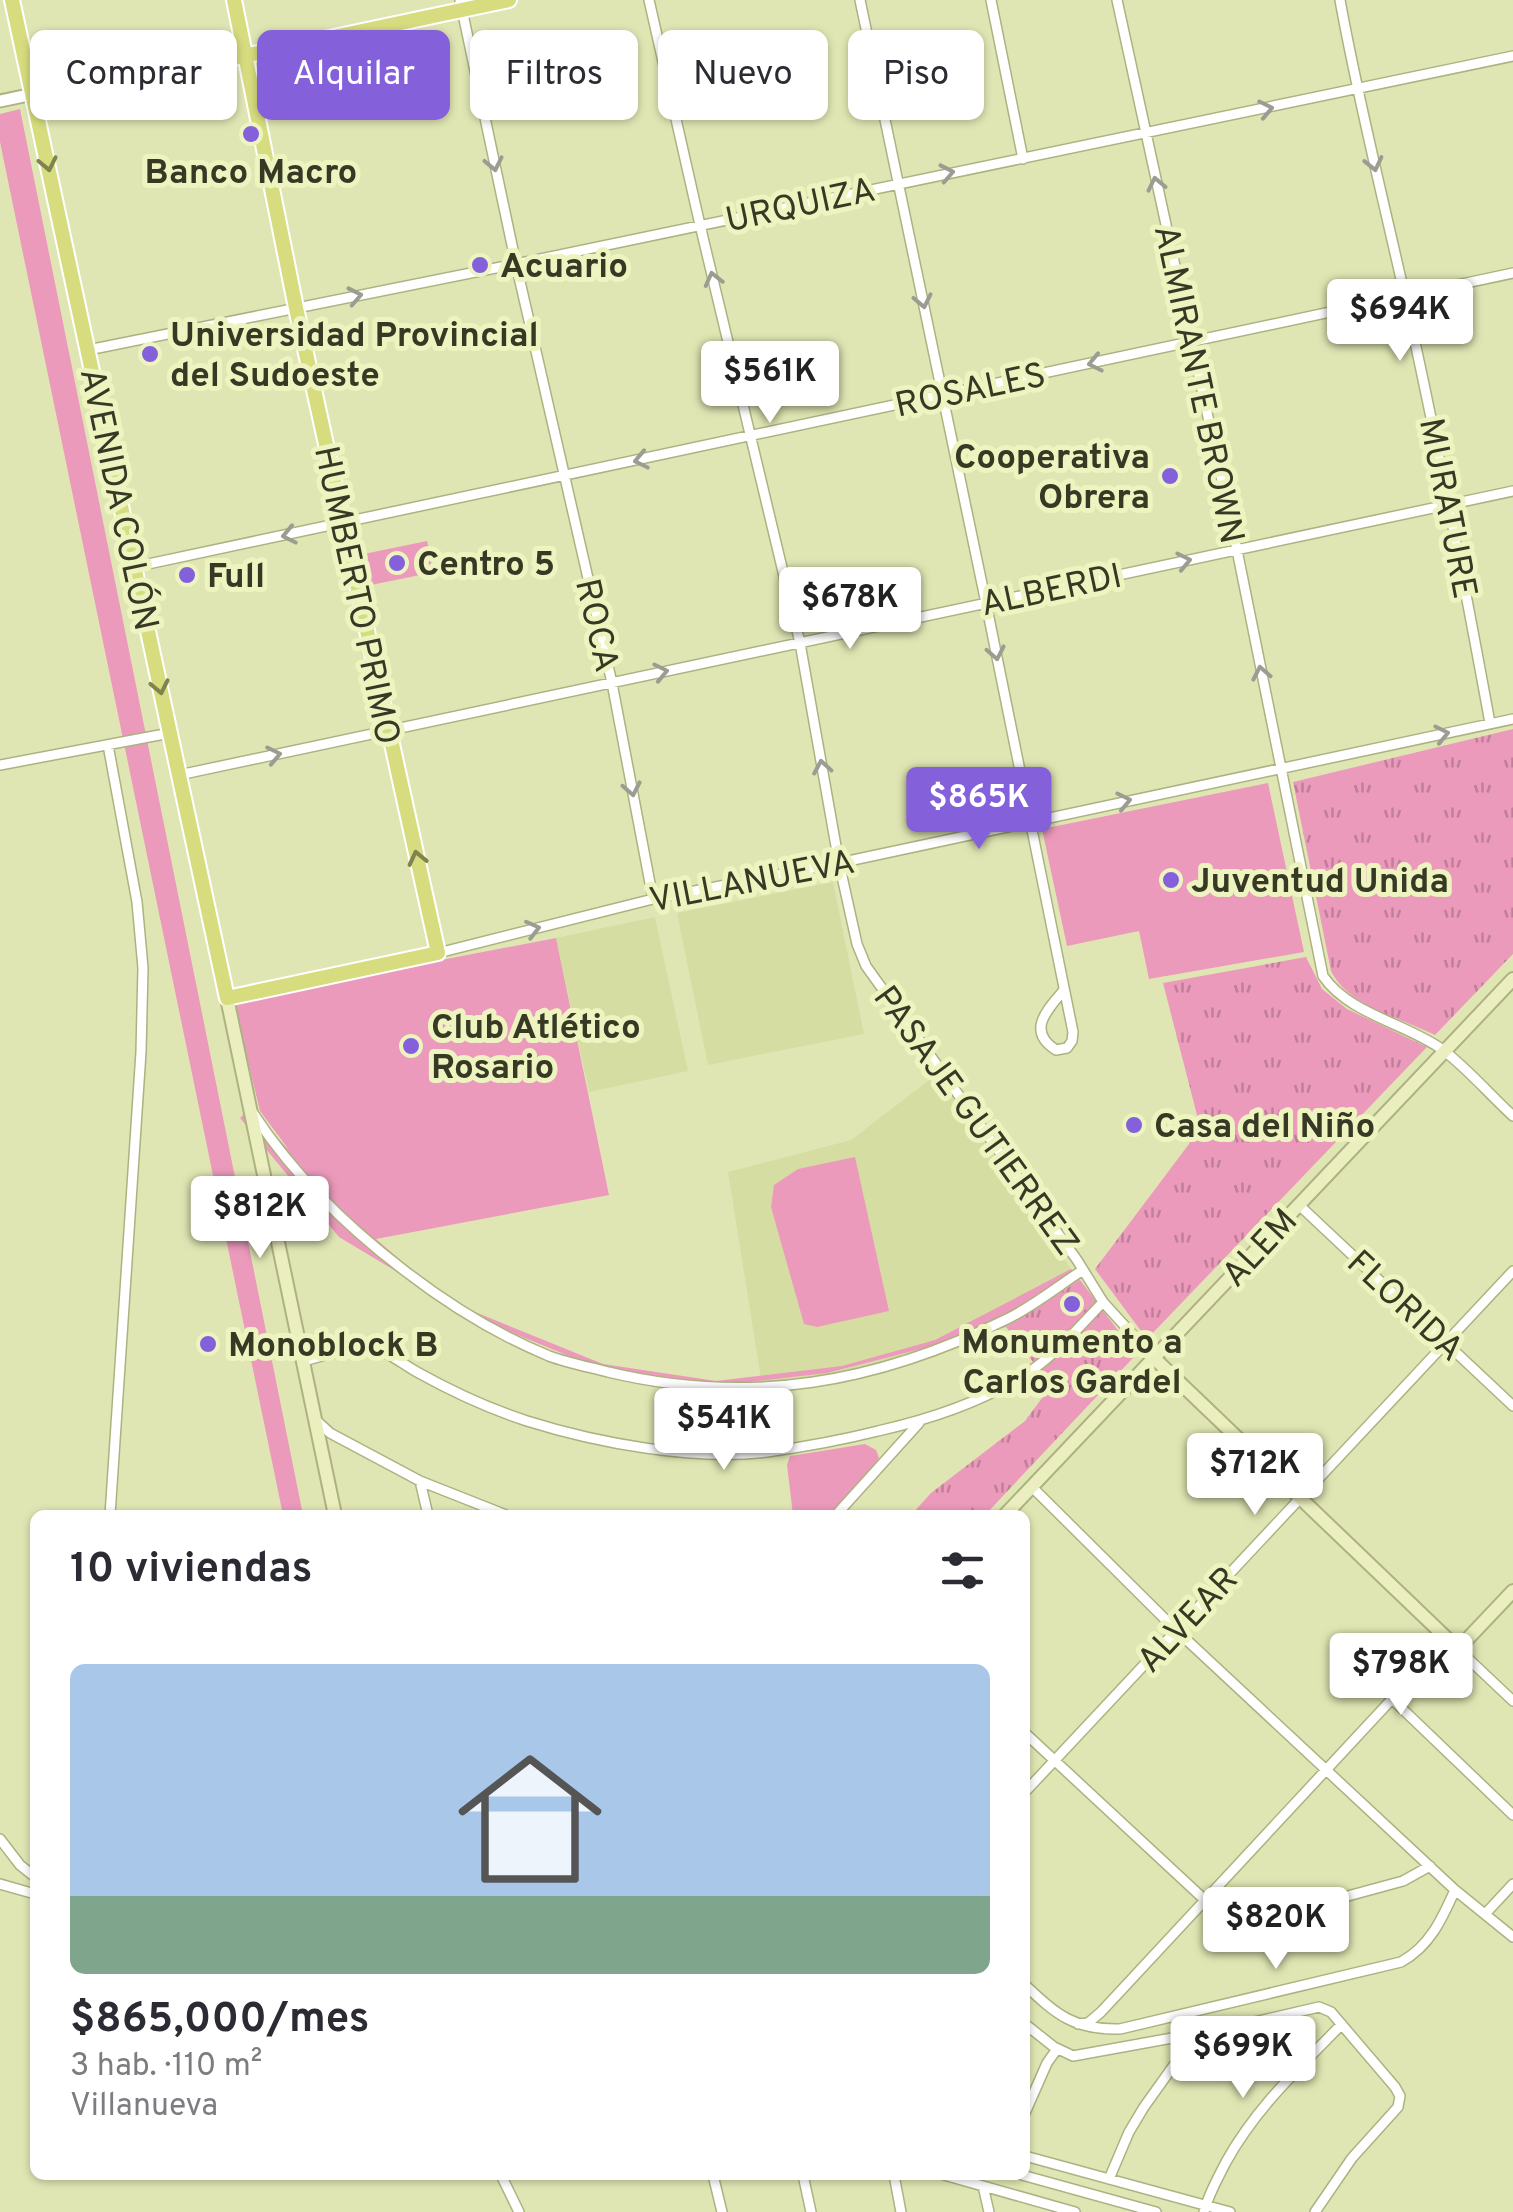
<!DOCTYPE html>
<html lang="es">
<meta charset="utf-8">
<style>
body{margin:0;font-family:Overpass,sans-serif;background:#f7f7f7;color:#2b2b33;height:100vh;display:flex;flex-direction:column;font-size:38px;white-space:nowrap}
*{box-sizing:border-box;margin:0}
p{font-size:32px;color:#7c7c81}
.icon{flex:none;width:55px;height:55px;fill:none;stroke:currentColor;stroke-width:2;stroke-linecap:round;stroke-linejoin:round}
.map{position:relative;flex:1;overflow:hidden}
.sheet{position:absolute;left:30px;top:1510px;width:1000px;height:670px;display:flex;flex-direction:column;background:#fff;border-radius:15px;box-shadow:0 2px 8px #0004}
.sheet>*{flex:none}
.hud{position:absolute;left:30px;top:30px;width:1000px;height:90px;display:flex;gap:20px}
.price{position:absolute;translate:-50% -85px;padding:0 22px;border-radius:10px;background:#fff;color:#222;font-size:32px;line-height:65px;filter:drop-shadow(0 2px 5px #0008)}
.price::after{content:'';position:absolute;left:50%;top:60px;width:30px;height:22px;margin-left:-15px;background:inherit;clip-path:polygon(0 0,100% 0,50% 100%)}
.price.on{background:#8460db;color:#fff}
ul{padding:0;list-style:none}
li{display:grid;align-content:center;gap:20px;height:530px;padding:0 40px}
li+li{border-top:2px solid #e1e1e2}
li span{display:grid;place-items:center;height:310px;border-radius:15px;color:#555}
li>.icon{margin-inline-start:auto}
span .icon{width:180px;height:180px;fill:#fffc;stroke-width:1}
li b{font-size:42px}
h2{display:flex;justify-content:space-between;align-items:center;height:120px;padding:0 40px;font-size:42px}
.chip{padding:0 35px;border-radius:15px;background:#fff;box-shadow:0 2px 8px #0004;font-size:35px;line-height:90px}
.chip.on{background:#8460db;color:#fff}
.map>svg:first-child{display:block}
.built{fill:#d6dda2}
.grass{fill:url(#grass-tufts)}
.green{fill:#ec9abc}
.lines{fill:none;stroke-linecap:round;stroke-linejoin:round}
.minor-casing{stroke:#adb281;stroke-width:12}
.tertiary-casing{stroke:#adb281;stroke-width:15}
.secondary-casing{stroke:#adb281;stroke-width:16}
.primary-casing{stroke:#fff;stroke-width:18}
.minor{stroke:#fff;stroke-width:9}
.tertiary{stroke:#fff;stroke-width:11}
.secondary{stroke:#ebeebe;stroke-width:12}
.primary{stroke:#d7dd7e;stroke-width:14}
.oneway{stroke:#9b9c92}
.oneway2{stroke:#7f834d}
.poi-dot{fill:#8460db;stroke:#edf4c0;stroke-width:4}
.labels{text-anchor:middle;stroke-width:10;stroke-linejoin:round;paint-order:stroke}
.poi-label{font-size:35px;font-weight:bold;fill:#373925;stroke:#edf4c0;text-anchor:start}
.street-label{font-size:35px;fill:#373925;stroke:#edf4c0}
</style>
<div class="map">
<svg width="1513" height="2212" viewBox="0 0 1513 2212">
<defs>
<pattern id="grass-tufts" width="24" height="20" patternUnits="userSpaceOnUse" patternTransform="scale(2.5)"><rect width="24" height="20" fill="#ec9abc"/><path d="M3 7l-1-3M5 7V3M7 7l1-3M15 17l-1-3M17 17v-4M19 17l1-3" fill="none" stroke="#c07f99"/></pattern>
</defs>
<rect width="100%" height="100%" fill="#e0e6b3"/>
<path class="built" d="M833 882 864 1034 708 1065 677 913Z
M655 917 688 1071 589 1092 556 938Z
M937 1074 1071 1269 1001 1316 941 1345 869 1367 762 1385 728 1172 851 1140Z"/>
<path class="grass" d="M1513 729V954L1435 1035C1401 1018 1349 1007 1331 971L1293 782Z
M1306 957 1322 989 1347 1009 1427 1047 1147 1339 1095 1269 1189 1144 1198 1119 1163 983Z
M1080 1280 1132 1349 1133 1358 985 1515H911L931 1493 1025 1421 1048 1390 1040 1371 1006 1327Z"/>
<path class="green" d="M20 109 303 1515H283L0 142V114Z
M427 541 435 572 366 586 359 555Z
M1268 783 1304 952 1149 979 1139 931 1067 946 1042 829Z
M556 938 609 1195 376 1239 448 1301 603 1364 716 1381 842 1366 935 1340 1071 1269 1080 1280 1006 1327 827 1373 713 1386 598 1368 469 1315 339 1237 240 1118 250 1108 289 1150 260 1111 233 1000Z
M855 1157 889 1311 817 1327 804 1324 771 1207 774 1185 798 1169Z
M865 1444 876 1450 879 1458 867 1478 830 1515H793L787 1465 790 1456Z"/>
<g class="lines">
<g class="minor-casing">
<path id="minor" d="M460 0 516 264 612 683 653 899
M649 0 700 225 800 643 839 863 857 944 866 966 1077 1260 1103 1302 1154 1358
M860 0 986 603 1073 1032 1072 1041 1067 1048 1056 1050C1026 1031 1047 1010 1064 990
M991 0 1023 159
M1117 0 1237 550 1323 976C1350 1015 1406 1023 1443 1050 1468 1069 1490 1095 1513 1116
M1340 0C1358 100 1383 198 1405 297 1437 439 1464 581 1490 723
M88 350 516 264 1513 56
M134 567 1513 273
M108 745 137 902 143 968 141 1052 110 1515
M0 765 170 733
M179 775 1513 491
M438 953 653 899 839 863 1513 719
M253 1113C294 1176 346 1226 405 1271 449 1305 498 1335 549 1356 568 1363 589 1367 608 1372 750 1406 877 1383 1007 1319 1034 1306 1058 1286 1083 1270
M1299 1205 1513 1406
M303 1361C324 1356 348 1347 370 1349 387 1350 402 1364 417 1372 451 1391 490 1409 527 1421 597 1443 694 1461 767 1452 804 1447 842 1440 878 1431 932 1419 986 1401 1032 1370 1059 1351 1081 1325 1103 1302
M317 1421 330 1433 420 1481 506 1515
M420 1481 428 1515
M1032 1487 1176 1630 1455 1890 1513 1937
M836 1515 919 1423
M1392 1699 1513 1815
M1025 1733 1221 1915 1232 1922 1256 1921 1403 1881 1430 1866
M1025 1792 1513 1271
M0 1839 20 1865 35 1877
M0 1884 35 1894
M1486 1913 1513 1884
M1025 1985C1057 2015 1074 2030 1120 2029L1401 1962C1430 1946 1442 1919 1455 1890
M1025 2024 1054 2047 1073 2056 1205 2032
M1078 2024 1088 2023 1101 2012 1392 1699 1458 1649 1513 1701
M1025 2113 1047 2063 1057 2049
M1025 2156 1230 2212
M501 2175 519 2212
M713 2175 722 2212
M803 2175 811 2212
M894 2175 901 2212
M944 2175 1075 2212
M1022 2175 1156 2212
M1109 2179 1129 2132 1144 2107 1174 2065 1203 2034 1319 2007 1331 2012 1395 2087 1400 2096 1398 2107 1352 2158 1315 2212
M983 2186 989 2212
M1204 2212C1208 2195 1218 2178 1226 2162 1256 2108 1298 2069 1341 2025"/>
</g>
<g class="tertiary-casing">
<path id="tertiary" d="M0 101 33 94"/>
</g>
<g class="secondary-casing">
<path id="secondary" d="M227 998 335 1515
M1154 1358 1458 1649 1513 1591
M1005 1515 1513 979"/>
</g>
<g class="primary-casing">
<path id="primary" d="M12 0 227 998 438 953 296 308 234 0
M33 94 244 56 509 0"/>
</g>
<use href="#minor" class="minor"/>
<use href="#tertiary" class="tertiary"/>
<use href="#secondary" class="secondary"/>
<use href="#primary" class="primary"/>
</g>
<defs><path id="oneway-chevron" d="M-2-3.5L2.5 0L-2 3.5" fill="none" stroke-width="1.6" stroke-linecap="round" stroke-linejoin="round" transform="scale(2.5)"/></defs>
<g class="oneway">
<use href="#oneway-chevron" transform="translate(1266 109) rotate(-12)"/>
<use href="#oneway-chevron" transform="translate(494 164) rotate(78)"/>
<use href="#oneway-chevron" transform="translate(1374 164) rotate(77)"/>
<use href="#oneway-chevron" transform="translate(947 173) rotate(-11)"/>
<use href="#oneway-chevron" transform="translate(1156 184) rotate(-102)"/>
<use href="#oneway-chevron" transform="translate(713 279) rotate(-104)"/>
<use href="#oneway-chevron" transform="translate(355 296) rotate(-11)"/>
<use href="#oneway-chevron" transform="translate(923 301) rotate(78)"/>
<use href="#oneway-chevron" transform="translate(1095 363) rotate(168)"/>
<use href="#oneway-chevron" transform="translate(641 460) rotate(168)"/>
<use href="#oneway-chevron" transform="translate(289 535) rotate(168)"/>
<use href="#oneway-chevron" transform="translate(1184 561) rotate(-12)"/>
<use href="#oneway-chevron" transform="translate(996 653) rotate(79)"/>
<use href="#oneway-chevron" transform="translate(661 672) rotate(-12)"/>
<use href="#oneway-chevron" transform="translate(1261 673) rotate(-101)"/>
<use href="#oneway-chevron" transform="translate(1442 734) rotate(-12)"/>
<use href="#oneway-chevron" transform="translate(274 755) rotate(-12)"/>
<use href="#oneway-chevron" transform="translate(822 767) rotate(-100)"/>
<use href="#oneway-chevron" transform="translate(632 789) rotate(79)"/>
<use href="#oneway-chevron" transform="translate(1124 801) rotate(-12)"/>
<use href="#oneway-chevron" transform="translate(533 929) rotate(-14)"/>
</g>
<g class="oneway2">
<use href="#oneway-chevron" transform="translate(48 164) rotate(78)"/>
<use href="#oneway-chevron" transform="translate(160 687) rotate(78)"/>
<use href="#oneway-chevron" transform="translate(417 858) rotate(-103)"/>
</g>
<g class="poi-dot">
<circle cx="251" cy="134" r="10"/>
<circle cx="480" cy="265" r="10"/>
<circle cx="150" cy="354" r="10"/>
<circle cx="1170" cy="476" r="10"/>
<circle cx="397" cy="563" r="10"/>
<circle cx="187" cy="575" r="10"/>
<circle cx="1171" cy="880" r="10"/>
<circle cx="411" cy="1046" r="10"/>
<circle cx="1134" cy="1125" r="10"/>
<circle cx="1072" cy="1304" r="10"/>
<circle cx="208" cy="1344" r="10"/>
</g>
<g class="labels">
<g class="poi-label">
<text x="251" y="183" text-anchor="middle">Banco Macro</text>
<text x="500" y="277">Acuario</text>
<text x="170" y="346">Universidad Provincial<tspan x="170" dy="40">del Sudoeste</tspan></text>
<text x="1150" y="468" text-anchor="end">Cooperativa<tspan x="1150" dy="40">Obrera</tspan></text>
<text x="417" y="575">Centro 5</text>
<text x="207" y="587">Full</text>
<text x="1191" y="892">Juventud Unida</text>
<text x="431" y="1038">Club Atlético<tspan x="431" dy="40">Rosario</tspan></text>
<text x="1154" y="1137">Casa del Niño</text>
<text x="1072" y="1353" text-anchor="middle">Monumento a<tspan x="1072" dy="40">Carlos Gardel</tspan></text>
<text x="228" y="1356">Monoblock B</text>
</g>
<g class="street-label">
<text transform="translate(800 204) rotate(-12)" y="12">URQUIZA</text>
<text transform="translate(1200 384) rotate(78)" y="12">ALMIRANTE BROWN</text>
<text transform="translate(970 389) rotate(-12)" y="12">ROSALES</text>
<text transform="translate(120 499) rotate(78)" y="12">AVENIDA COLÓN</text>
<text transform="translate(1449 508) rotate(79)" y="12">MURATURE</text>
<text transform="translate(1051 589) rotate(-12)" y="12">ALBERDI</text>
<text transform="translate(358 595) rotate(78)" y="12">HUMBERTO PRIMO</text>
<text transform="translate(598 625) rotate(77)" y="12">ROCA</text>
<text transform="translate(752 880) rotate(-11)" y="12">VILLANUEVA</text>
<text transform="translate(977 1120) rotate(54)" y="12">PASAJE GUTIERREZ</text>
<text transform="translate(1259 1247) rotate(-47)" y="12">ALEM</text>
<text transform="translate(1406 1305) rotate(43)" y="12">FLORIDA</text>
<text transform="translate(1187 1619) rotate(-47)" y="12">ALVEAR</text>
</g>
</g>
</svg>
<b class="price" style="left:1400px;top:364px">$694K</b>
<b class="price" style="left:770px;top:426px">$561K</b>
<b class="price" style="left:850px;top:652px">$678K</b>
<b class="price on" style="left:979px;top:852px">$865K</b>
<b class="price" style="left:260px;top:1261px">$812K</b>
<b class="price" style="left:724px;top:1473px">$541K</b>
<b class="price" style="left:1255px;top:1518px">$712K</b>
<b class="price" style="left:1401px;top:1718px">$798K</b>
<b class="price" style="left:1276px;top:1972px">$820K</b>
<b class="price" style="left:1243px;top:2101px">$699K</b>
<div class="hud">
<a class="chip">Comprar</a>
<a class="chip on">Alquilar</a>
<a class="chip">Filtros</a>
<a class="chip">Nuevo</a>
<a class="chip">Piso</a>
</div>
<section class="sheet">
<h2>10 viviendas<svg class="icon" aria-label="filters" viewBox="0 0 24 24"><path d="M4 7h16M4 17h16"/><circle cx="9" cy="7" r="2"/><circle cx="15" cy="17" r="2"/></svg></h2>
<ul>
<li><span style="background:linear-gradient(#a9c7e8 75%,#7fa58c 0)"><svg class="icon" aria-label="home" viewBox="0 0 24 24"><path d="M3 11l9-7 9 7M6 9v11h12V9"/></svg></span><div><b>$865,000/mes</b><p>3 hab. · 110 m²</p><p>Villanueva</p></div></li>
</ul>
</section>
</div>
